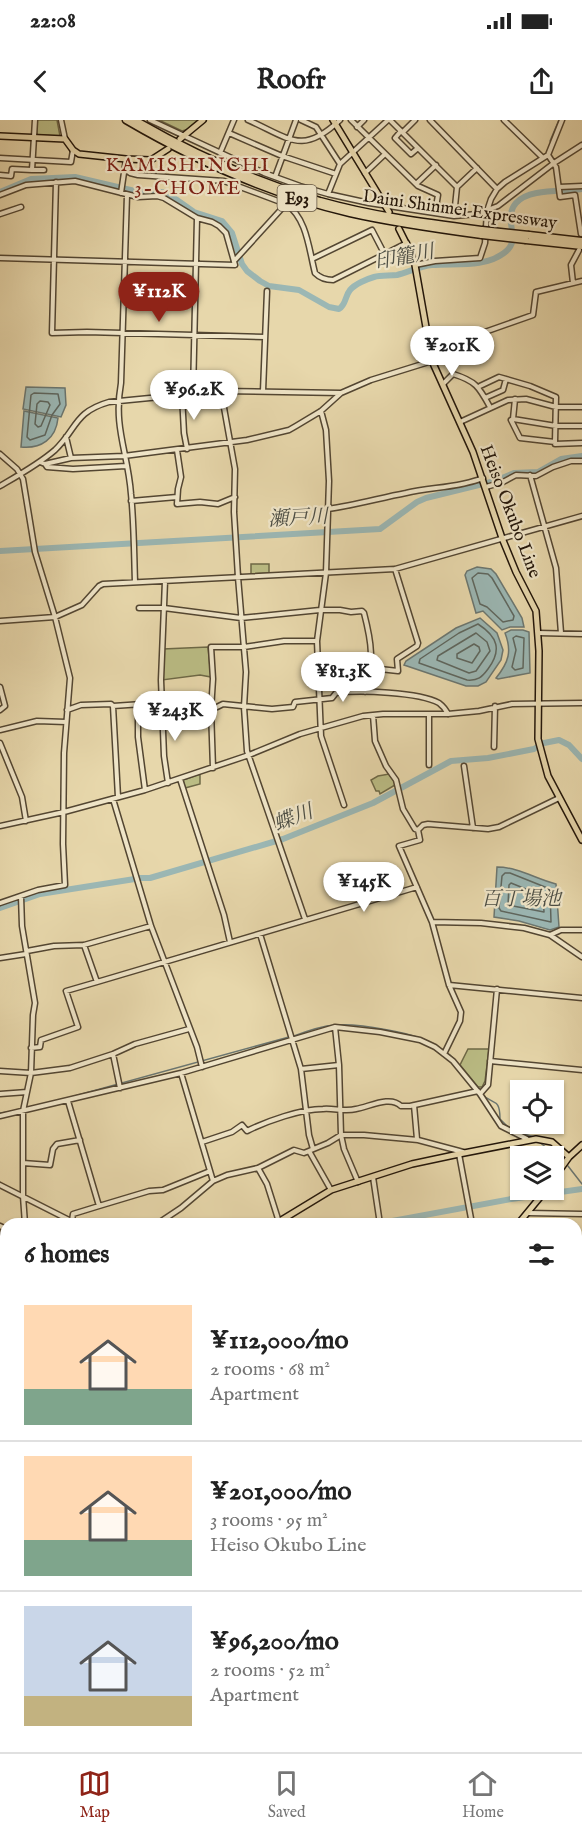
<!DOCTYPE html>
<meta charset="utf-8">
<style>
body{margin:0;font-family:"IM FELL English","Noto Serif JP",serif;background:#f2f2f2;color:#222;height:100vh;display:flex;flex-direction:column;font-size:22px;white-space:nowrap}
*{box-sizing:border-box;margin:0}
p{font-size:20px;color:#767676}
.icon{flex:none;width:33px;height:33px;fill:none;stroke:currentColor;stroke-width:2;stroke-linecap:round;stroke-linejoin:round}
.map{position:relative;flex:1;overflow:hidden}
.sheet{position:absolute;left:0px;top:1098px;width:582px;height:534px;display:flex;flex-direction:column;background:#fff;border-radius:18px 18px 0 0;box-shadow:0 2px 4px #0004}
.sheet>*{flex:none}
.fabs{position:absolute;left:510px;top:960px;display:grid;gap:12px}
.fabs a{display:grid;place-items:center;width:54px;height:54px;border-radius:0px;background:#fff;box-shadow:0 2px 4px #0004;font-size:30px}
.price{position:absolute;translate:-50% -51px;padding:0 14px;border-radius:21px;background:#fff;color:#222;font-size:20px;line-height:39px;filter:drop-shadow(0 2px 3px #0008)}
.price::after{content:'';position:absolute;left:50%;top:36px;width:18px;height:14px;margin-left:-9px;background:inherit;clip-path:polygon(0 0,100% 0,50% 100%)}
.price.active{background:#8f2418;color:#fff}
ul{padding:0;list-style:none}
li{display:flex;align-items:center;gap:18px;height:150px;padding:0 24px}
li+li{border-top:2px solid #e0e0e0}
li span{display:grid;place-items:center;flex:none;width:168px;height:120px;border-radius:0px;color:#555}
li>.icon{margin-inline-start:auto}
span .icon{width:72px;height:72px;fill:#fffc;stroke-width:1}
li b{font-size:26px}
h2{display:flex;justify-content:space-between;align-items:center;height:72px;padding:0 24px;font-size:26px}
.status{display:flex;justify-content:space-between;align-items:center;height:42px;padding:0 30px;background:#fff;direction:ltr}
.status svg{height:16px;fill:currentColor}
header{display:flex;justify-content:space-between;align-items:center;height:78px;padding:0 24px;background:#fff;font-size:27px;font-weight:700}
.tab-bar{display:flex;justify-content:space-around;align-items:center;height:84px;border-top:2px solid #e0e0e0;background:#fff;font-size:16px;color:#767676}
.tab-bar a{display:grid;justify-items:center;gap:3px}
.tab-bar .active{color:#8f2418}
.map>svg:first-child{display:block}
.green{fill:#bbbd85;stroke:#6e6947;stroke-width:1.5}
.water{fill:#9bb7b4;stroke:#6b7670;stroke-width:1.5}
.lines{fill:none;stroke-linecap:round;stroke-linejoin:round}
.shore{stroke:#5e665e;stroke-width:1.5}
.stream{stroke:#6b7670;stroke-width:1.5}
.river{stroke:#9bb7b4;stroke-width:6}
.minor-casing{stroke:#534632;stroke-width:7}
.major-casing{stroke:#221509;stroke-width:8}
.highway-casing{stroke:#221509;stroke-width:9}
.minor{stroke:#efe5c8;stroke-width:4}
.major{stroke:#e7d7ab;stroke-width:5}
.highway{stroke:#e7d7ab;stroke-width:6}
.highway-bridge-casing{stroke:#221509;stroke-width:9;stroke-linecap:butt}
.highway-bridge{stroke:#e7d7ab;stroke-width:6}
.labels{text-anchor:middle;stroke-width:4.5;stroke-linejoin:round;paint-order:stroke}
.shield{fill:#efe5c8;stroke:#605342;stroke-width:1.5}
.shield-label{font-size:16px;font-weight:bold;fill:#221509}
.street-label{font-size:18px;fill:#221509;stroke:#efe5c8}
.neighbourhood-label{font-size:20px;letter-spacing:1.5px;fill:#7a1f14;stroke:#efe5c8}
.water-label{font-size:20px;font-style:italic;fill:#4c4e45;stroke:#efe5c8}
</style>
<div class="status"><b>22:08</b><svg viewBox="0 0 49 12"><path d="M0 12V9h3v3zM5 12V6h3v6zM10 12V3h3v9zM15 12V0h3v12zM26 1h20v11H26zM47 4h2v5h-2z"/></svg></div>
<header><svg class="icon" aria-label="back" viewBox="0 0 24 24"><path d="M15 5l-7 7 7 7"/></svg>Roofr<svg class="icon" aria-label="share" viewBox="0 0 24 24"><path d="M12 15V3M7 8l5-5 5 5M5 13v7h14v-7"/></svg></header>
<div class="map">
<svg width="582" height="1632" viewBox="0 0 582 1632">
<rect width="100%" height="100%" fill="#e7d7ab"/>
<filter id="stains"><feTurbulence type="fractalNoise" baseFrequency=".00333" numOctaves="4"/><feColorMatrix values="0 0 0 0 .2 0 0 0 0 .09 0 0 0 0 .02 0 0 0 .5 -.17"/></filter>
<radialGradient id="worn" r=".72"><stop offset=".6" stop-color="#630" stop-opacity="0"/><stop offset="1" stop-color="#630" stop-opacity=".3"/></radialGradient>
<path class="green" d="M36 0H57L60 16 37 15Z
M159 0H199L189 9 182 11Z
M251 444H269V453L251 454Z
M208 527 211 557 200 555 162 560 163 529Z
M200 654V664L185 668 183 660Z
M389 654 395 662V665L380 674 379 671H376L371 660 378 656Z
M468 929H489L485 961 482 967H478L460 945Z
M576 1325 579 1326C582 1360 581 1398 579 1432L576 1438Z"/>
<path class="water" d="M26 267 65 268 66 285 61 297 23 289Z
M24 291 58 298C56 319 41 329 21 327Z
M477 447 491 449 496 454 522 498 524 507H510L502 510 483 491 476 493 465 455 467 451Z
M480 498 497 513 503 530 501 540 486 562 478 566H466L404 545 406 541 456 508Z
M511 510H523L529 512 530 553 498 559 496 558C509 542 512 531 505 513Z
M497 747C518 747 536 759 556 764L559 807 550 810 519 801 494 797Z
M6 1215V1364L0 1366V1217Z
M0 1488 6 1495V1566L0 1576Z"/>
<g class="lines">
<path class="shore" d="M34 273 58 274 60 284 52 295 45 315 30 320 27 317 31 275Z
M40 281 48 282 50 285 41 306 38 307 35 304 37 284Z
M478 453 488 454 492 458 514 496 513 500 503 502 487 487 480 484 472 458Z
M478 504C498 517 502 530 488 549 482 557 478 561 467 560L419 543 420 539 459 513Z
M476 513 487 522 490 531 476 551 469 553 437 540 438 536Z
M516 516 524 518 523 548 515 550 512 547 516 530 513 518Z
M474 524 479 527 480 531 472 543 457 538V534Z
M505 753H510L550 769 551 802 501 791 499 788 502 756Z
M511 763 543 776 544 792 508 785 509 765Z"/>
<path class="stream" d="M550 21 559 0
M294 916C307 911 321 906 335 905 358 903 419 913 437 926
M441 929 450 935 478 969
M481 973C492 986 500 976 500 999L507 1006 518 1012 534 1017
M71 977 289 917
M0 993 14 991
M539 1022 563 1040
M568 1046 582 1064
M418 1104 422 1096
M146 1632 153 1626
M310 1632 318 1626"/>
<path class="river" d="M0 72 31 59 75 57 139 72 154 71 167 73 194 92 222 101 232 113 242 144 247 151 260 161 269 166 299 170 329 187 339 189C346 185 345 176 350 170 355 164 367 159 374 157 381 155 389 156 397 155 409 152 420 146 432 145 456 143 484 148 504 133 524 119 501 101 516 83 529 68 563 72 582 69
M0 431 380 409 417 382 426 378 495 361 514 353 538 352 561 339 582 336
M0 788 40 774 141 758H150L283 719 373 683 451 641 488 638 534 629 544 623 559 620 569 625 582 639
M376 1104 511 1079 582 1069
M0 1209 6 1207
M572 1626V1632"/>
<g class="minor-casing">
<path id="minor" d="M61 0 65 19
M150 0 264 53 300 66 328 74 369 83 454 96 477 94 498 86 554 43 582 25
M248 0C289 18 302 36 340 0
M301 0 316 7 340 44
M351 0 418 66 438 75 435 93
M390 0 457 67 454 96
M430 0 497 69
M504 0 543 38
M357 7 364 0
M401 11 395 18 411 34 418 28
M403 12 415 0
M229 13 282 36 336 54
M220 33 234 0
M548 35 556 47 560 77 575 75 581 114
M0 38 71 42 73 30
M32 50H44
M126 50 130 53 138 55 224 61 286 84C307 98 309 130 315 153 320 158 325 160 333 160L407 123
M365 53 385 34
M0 55 11 56 12 49 32 50 35 0
M275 57 296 0
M56 62 52 213 87 212 265 217
M416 64 436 45
M457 67 477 48
M559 67 582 66
M121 73 126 39
M328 74 340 44 388 0
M0 75 26 65 75 61 138 77 157 76 164 78 197 98 212 102 219 106 226 113 235 145 0 138
M127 75 121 263C113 308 128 332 131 374 134 403 134 433 135 462
M0 94 21 87
M312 139 372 110 385 135
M235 140 286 84
M415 145 435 141 480 138 485 123 487 91 491 79 497 69 505 62 548 35 562 0
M573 163 571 145 579 130
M443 264 453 254C476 261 479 267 490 287
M480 266 499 257 530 266 556 277 555 322
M221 271 235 349 234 392 238 457 246 552 244 587 247 631 305 799
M263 271 267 171
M193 274 197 98
M182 275 184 313 187 329
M485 278 503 270 506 259
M515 279 513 299 511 300 520 318 555 322V324L582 323
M321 291 326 310 329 361 326 453 317 521 321 616 344 685
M513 299 556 306H582
M460 302 508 280 526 279 556 287H582
M66 317 71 338
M177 330 181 357 178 369 177 384 200 382 218 384 235 377
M0 334 17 349 23 359 35 432 55 497 70 558 64 633 63 724 65 765 38 770 0 783
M40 342 45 344 71 338 124 336 247 320 289 310 296 306 321 291 341 273
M45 344 47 347 73 349 126 346
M530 355 556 448 561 513
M0 366C19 355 39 344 55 330 77 309 74 292 109 282L221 271 341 273 371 260 432 241 448 225 533 195 536 172 582 161
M486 367 503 362 516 355 536 356 553 347 571 341H582
M131 381 177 377
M328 389C355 385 380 378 406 373 431 367 458 368 483 358
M165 461 161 560 164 636 168 663
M139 488H164L241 498 320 490H340L351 492 362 491 364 493C372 524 374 540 365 572
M0 501 55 497 82 485 99 466 103 464 395 449 582 396
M538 513 582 514
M371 548 398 551 397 539 417 526 418 523 395 449
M0 567 5 586 0 590
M113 586 118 677
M138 586V617L145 670
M67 590 81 585 111 584 113 586 157 583H199V590H211L223 584 272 589 293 587 295 582 332 578 336 573C359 570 419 572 439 583 443 586 446 590 448 594
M373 595 375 621 386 646 396 660 403 689 415 709 418 710 420 720 399 726 432 802 449 865 461 892 460 901 444 934
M429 595V645
M0 610 37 601 66 602
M0 623 22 677 26 701
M494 627 495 586
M464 646 473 708
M213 648 211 590 213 559 211 527H244L284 521H317
M180 659 224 795 230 822
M113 679 151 806 197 927 202 947
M0 706 64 692 145 670 249 635 300 614 363 596 383 594H448L479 591 512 584 582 583
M418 710 423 705 428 704 488 709 499 707 559 678
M21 776 22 806 35 883 33 895 31 953 23 991V1076L25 1104
M432 802 481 803 524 808 550 815 582 837
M260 814 301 949 309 1015 313 1029
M550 815 561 810H582
M84 825 97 862 417 767
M27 831 54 826 84 825 151 806
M0 838 26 834
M449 865 582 878
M335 907 339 945 341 1015 344 1029 358 1062
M31 928 40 927 41 920 78 907 66 871 97 862
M113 934 120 968
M490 941 582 950
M301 949 339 945
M0 951 31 953 70 948 113 934 135 924 189 909
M181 953 213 1061
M0 974 27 972
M480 974 488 965 497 869
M68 981 99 1086 149 1071 163 1070 210 1051
M414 985 417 1019
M0 996 181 953 335 907 380 912 420 920 435 927 453 941 480 974 501 1006 527 1019
M202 1022 232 1012 242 1005 247 1011C267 1001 301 989 323 989 334 988 345 992 356 989 369 987 390 975 401 986H410L478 971
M309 1031 331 1070
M459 1034 472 1104
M23 1043 50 1045 53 1029 57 1024 80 1020
M258 1048 267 1064 279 1102
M373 1057 380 1104
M0 1065 77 1104
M528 1093 582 1094
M72 1101 73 1094 99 1086
M157 1104 181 1088 213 1061 227 1055 258 1048 294 1030 304 1033 328 1023 341 1015H364L418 1020 463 1032
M0 1106 4 1108 3 1115 6 1116
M576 1143H582
M576 1194H582
M579 1326 581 1307V1274
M0 1372 6 1369
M0 1446 6 1444
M576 1557 580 1551 582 1501
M0 1589 6 1583
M576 1600V1611
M95 1626 102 1632
M213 1626 220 1632
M339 1626 344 1632
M387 1626 391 1632
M534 1626 582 1629
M46 1632 51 1626
M151 1632 159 1626
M227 1632 232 1626
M447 1632 460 1626"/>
</g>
<g class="major-casing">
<path id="major" d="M333 0 389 92
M0 16 65 19 73 30 79 34 126 39 151 40 168 29
M180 19 203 0
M399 109 411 133 415 145 432 241 473 332 502 418 516 452 536 491 539 531 538 619 548 656 582 720
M554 1058 569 1037 582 1025
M275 1104 331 1070 412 1044 459 1034 536 1019 552 1022 569 1037
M518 1104 546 1070
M0 1160H6
M19 1632 24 1626"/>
</g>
<g class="highway-casing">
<path id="highway" d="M126 0C196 41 272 75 350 93 394 103 438 109 482 115
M135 0C193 34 256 61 320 81 373 96 428 103 482 110
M529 115 582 121
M526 120 582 126"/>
</g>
<use href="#minor" class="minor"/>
<use href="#major" class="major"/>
<use href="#highway" class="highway"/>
<g class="highway-bridge-casing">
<path id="highway-bridge" d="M482 110 529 115
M482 115 526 120"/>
</g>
<use href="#highway-bridge" class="highway-bridge"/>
</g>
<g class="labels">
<rect class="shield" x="277.5" y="65" width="39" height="26" rx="4.5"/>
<g class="shield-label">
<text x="297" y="84">E93</text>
</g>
<g class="street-label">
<text transform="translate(460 89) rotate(8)" y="6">Daini Shinmei Expressway</text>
<text transform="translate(511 391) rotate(69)" y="6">Heiso Okubo Line</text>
</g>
<g class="neighbourhood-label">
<text x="188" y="51">KAMISHINCHI<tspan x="188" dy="23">3-CHOME</tspan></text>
</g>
<g class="water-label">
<text transform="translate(404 136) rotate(-11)" y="7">印籠川</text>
<text transform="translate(298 397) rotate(-3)" y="7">瀬戸川</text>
<text transform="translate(293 697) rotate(-21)" y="7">蝶川</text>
<text x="521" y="785">百丁場池</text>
</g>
</g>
<rect width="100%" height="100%" filter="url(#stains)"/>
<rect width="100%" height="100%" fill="url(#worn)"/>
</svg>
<div class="fabs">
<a><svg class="icon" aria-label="locate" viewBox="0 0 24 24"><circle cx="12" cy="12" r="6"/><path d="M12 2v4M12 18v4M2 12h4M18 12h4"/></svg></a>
<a><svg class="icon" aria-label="layers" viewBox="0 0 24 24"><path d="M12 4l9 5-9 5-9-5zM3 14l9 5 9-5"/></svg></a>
</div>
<b class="price active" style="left:159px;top:203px">¥112K</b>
<b class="price" style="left:452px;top:257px">¥201K</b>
<b class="price" style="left:194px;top:301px">¥96.2K</b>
<b class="price" style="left:343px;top:583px">¥81.3K</b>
<b class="price" style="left:175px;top:622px">¥243K</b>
<b class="price" style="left:364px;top:793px">¥145K</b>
<section class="sheet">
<h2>6 homes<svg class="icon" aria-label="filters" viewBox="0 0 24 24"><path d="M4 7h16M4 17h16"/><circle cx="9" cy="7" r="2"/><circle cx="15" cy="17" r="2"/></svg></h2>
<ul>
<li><span style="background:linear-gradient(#ffd9b3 70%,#7fa58c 0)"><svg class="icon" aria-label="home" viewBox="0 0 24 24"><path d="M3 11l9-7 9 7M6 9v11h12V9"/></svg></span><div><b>¥112,000/mo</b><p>2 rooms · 68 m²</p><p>Apartment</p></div></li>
<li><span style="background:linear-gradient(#ffd9b3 70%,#7fa58c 0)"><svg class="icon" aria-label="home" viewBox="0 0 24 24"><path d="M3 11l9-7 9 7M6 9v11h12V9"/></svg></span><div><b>¥201,000/mo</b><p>3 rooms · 95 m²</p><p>Heiso Okubo Line</p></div></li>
<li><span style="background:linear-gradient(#c9d6e8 75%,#c2b280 0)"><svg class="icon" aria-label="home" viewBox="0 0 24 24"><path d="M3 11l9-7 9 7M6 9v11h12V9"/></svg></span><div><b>¥96,200/mo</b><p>2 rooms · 52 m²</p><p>Apartment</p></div></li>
</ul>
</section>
</div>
<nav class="tab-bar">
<a class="active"><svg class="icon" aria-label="map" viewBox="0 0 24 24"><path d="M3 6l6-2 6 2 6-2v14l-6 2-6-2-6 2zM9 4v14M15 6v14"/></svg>Map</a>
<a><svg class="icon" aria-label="saved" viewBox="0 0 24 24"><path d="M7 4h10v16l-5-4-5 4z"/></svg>Saved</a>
<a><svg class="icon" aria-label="home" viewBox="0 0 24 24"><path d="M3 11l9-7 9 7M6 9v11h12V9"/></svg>Home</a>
</nav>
